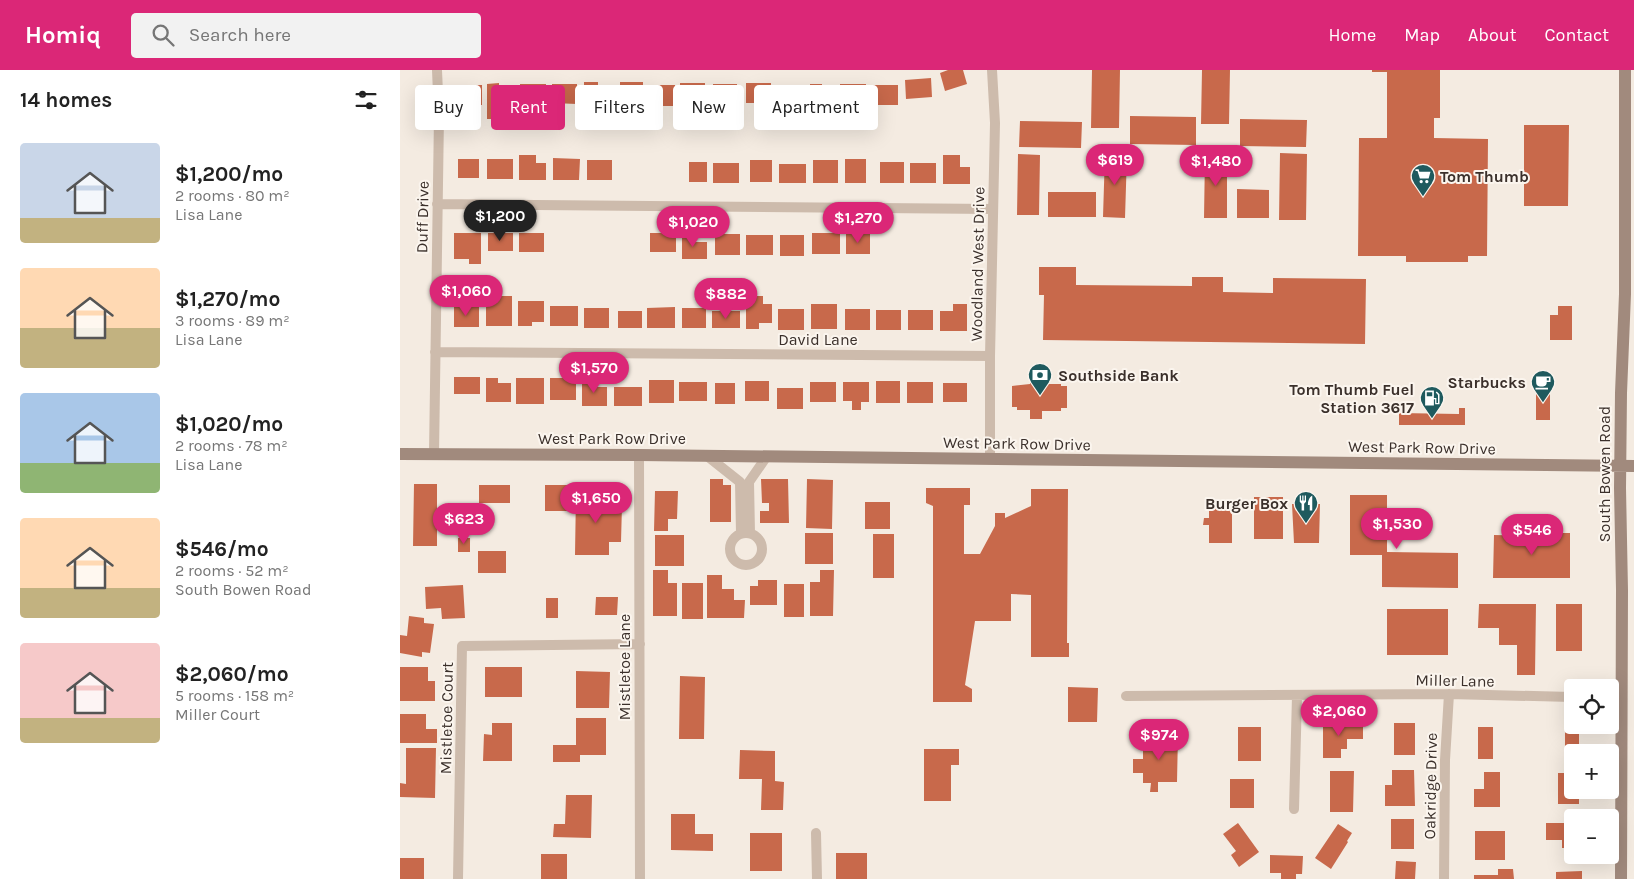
<!DOCTYPE html>
<meta charset="utf-8">
<style>
body{margin:0;font-family:Karla,sans-serif;background:#f2f2f2;color:#222;height:100vh;display:flex;flex-direction:column;font-size:19px;white-space:nowrap}
*{box-sizing:border-box;margin:0}
p{font-size:16px;color:#767676}
.icon{flex:none;width:28px;height:28px;fill:none;stroke:currentColor;stroke-width:2;stroke-linecap:round;stroke-linejoin:round}
.map{position:relative;flex:1;overflow:hidden}
.panel{display:flex;flex-direction:column;background:#fff;width:400px}
.panel>*{flex:none}
.guide{position:absolute;left:15px;top:15px;width:475px;height:45px;display:flex;gap:10px}
.tools{position:absolute;left:1164px;top:609px;display:grid;gap:10px}
.tools a{display:grid;place-items:center;width:55px;height:55px;border-radius:5px;background:#fff;box-shadow:0 5px 20px #0002;font-size:25px}
.price{position:absolute;translate:-50% -42px;padding:0 11px;border-radius:18px;background:#db2777;color:#fff;font-size:16px;line-height:32px;filter:drop-shadow(0 1px 2px #0008)}
.price::after{content:'';position:absolute;left:50%;top:30px;width:15px;height:11px;margin-left:-8px;background:inherit;clip-path:polygon(0 0,100% 0,50% 100%)}
.price.active{background:#222;color:#fff}
ul{padding:0;list-style:none}
li{display:flex;align-items:center;gap:15px;height:125px;padding:0 20px}
li span{display:grid;place-items:center;flex:none;width:140px;height:100px;border-radius:5px;color:#555}
li>.icon{margin-inline-start:auto}
span .icon{width:60px;height:60px;fill:#fffc;stroke-width:1}
li b{font-size:21px}
h2{display:flex;justify-content:space-between;align-items:center;height:60px;padding:0 20px;font-size:21px}
.tag{padding:0 18px;border-radius:5px;background:#fff;box-shadow:0 5px 20px #0002;font-size:18px;line-height:45px}
.tag.active{background:#db2777;color:#fff}
header{display:flex;align-items:center;gap:30px;box-sizing:border-box;height:70px;padding:0 25px;background:#db2777;color:#fff}
header strong{font-size:24px}
nav{display:flex;gap:28px;margin-inline-start:auto;font-size:18px}
.search{width:350px;height:45px;background:#f2f2f2;display:flex;align-items:center;gap:12px;box-sizing:border-box;padding:0 18px;border-radius:5px;color:#767676;font-size:19px}
main{display:flex;flex:1;min-height:0}
.map>svg:first-child{display:block}
.building{fill:#c8694b}
.lines{fill:none;stroke-linecap:round;stroke-linejoin:round}
.minor{stroke:#cdbbac;stroke-width:10}
.secondary{stroke:#a18a7d;stroke-width:12}
.labels{text-anchor:middle;stroke-width:4;stroke-linejoin:round;paint-order:stroke}
.poi-label{font-size:16px;font-weight:bold;fill:#3b302b;stroke:#fbf5ee;text-anchor:end}
.street-label{font-size:16px;fill:#3b302b;stroke:#fbf5ee}
</style>
<header>
<strong>Homiq</strong>
<div class="search"><svg class="icon" aria-label="search" viewBox="0 0 24 24"><circle cx="10" cy="10" r="6"/><path d="M15 15l6 6"/></svg>Search here</div>
<nav><a>Home</a><a>Map</a><a>About</a><a>Contact</a></nav>
</header>
<main>
<section class="panel">
<h2>14 homes<svg class="icon" aria-label="filters" viewBox="0 0 24 24"><path d="M4 7h16M4 17h16"/><circle cx="9" cy="7" r="2"/><circle cx="15" cy="17" r="2"/></svg></h2>
<ul>
<li><span style="background:linear-gradient(#c9d6e8 75%,#c2b280 0)"><svg class="icon" aria-label="home" viewBox="0 0 24 24"><path d="M3 11l9-7 9 7M6 9v11h12V9"/></svg></span><div><b>$1,200/mo</b><p>2 rooms · 80 m²</p><p>Lisa Lane</p></div></li>
<li><span style="background:linear-gradient(#ffd9b3 60%,#c2b280 0)"><svg class="icon" aria-label="home" viewBox="0 0 24 24"><path d="M3 11l9-7 9 7M6 9v11h12V9"/></svg></span><div><b>$1,270/mo</b><p>3 rooms · 89 m²</p><p>Lisa Lane</p></div></li>
<li><span style="background:linear-gradient(#a9c7e8 70%,#8fb573 0)"><svg class="icon" aria-label="home" viewBox="0 0 24 24"><path d="M3 11l9-7 9 7M6 9v11h12V9"/></svg></span><div><b>$1,020/mo</b><p>2 rooms · 78 m²</p><p>Lisa Lane</p></div></li>
<li><span style="background:linear-gradient(#ffd9b3 70%,#c2b280 0)"><svg class="icon" aria-label="home" viewBox="0 0 24 24"><path d="M3 11l9-7 9 7M6 9v11h12V9"/></svg></span><div><b>$546/mo</b><p>2 rooms · 52 m²</p><p>South Bowen Road</p></div></li>
<li><span style="background:linear-gradient(#f6c9c9 75%,#c2b280 0)"><svg class="icon" aria-label="home" viewBox="0 0 24 24"><path d="M3 11l9-7 9 7M6 9v11h12V9"/></svg></span><div><b>$2,060/mo</b><p>5 rooms · 158 m²</p><p>Miller Court</p></div></li>
</ul>
</section>
<div class="map">
<svg width="1234" height="809" viewBox="0 0 1234 809">
<rect width="100%" height="100%" fill="#f4ebe1"/>
<path class="building" d="M548 0H563L567 14 545 21 540 3Z
M692 0H720L719 58H691Z
M802 0H830L829 54H801Z
M972 0H1040V48H1034V68L1088 69 1087 186H1068V192H1006V186H958L959 68H987V2H972Z
M531 8 532 27 506 29 505 10Z
M184 12H198V18H210V36H184Z
M220 12H243V32H233V37H220Z
M99 13V25L114 24V39H99V49H87V14Z
M280 13H305V38H280Z
M346 13H371V33H346Z
M120 14H146V33H120Z
M152 14H177V34L152 33Z
M313 14H337V34H313Z
M410 14H422V19H433L434 36 411 37Z
M440 14H466V34H440Z
M55 15H82V35H55Z
M251 15H275V36H251Z
M375 15H401V34H375Z
M471 15H498V35H471Z
M730 46 796 47V75L730 74Z
M840 49 907 50 906 77 840 76Z
M620 51 682 52 681 78 619 77Z
M1124 55H1169L1168 136H1124Z
M705 83 727 84 725 148 703 147Z
M880 83 907 84 906 150H879Z
M618 84 640 85 639 145H617Z
M119 85H136V93H146V110H119Z
M543 85H560V97H570V114H543Z
M805 85 827 86V148H804Z
M153 88 180 89 179 110H153Z
M58 89H79V108H58Z
M87 89H113V109H87Z
M445 89H466V113H445Z
M187 90H212V110H187Z
M350 90H372V112H350Z
M413 90H438V113H413Z
M289 92H307V112H289Z
M480 92H504V113H480Z
M313 93H339V113H313Z
M510 93H536V113H510Z
M379 94H406V113H379Z
M837 119 869 120V148H837Z
M648 122H696V147H648Z
M54 163H81V194H69V189H54Z
M88 163H113V181H88Z
M119 163H144V182H119Z
M250 163H276V182H250Z
M282 163H294V172H307V189H282Z
M412 163H440V184H412Z
M446 163H470V184H446Z
M315 164H340V185H315Z
M346 165H373V185H346Z
M380 165H404V186H380Z
M639 197H676V215L792 216V207H823V222L873 223V208L966 209 965 274 643 270 644 225H639Z
M86 226H112V256H86Z
M346 226H363V234H372V253H359V259H346Z
M118 231H144V252H132V256H118Z
M411 234H437V259H411Z
M553 234H567V261H540V241H553Z
M54 236H79V257H54Z
M150 236H178V256H150Z
M1158 236H1172V270H1150V245H1158Z
M275 237V258H247V238Z
M184 238H209V258H184Z
M282 238H306V258H282Z
M378 239H404V260H378Z
M445 239H470V260H445Z
M476 240H501V260H476Z
M508 240H533V260H508Z
M218 241H242V258H218Z
M312 241H340V258H312Z
M630 298H642V314H661V316H667V338H661V341H642V349H630V340H617V337H612V316L630 314Z
M54 307H80V324H54Z
M86 308H98V313H111V332H86Z
M116 308H144V334H116Z
M150 308H176V330H150Z
M182 310H195V317H207V336H182Z
M249 310H274V333H249Z
M345 311H369V331H345Z
M476 311H500V333H476Z
M279 312H307V331H279Z
M410 312H436V332H410Z
M443 312H469V332H461V340H452V331H443Z
M507 312H533V333H507Z
M315 313H335V334H315Z
M543 313H567V332H543Z
M214 317H242V336H214Z
M1136 317H1150V350H1136Z
M377 318H403V339H377Z
M1059 338H1065V355H999V343L1059 344Z
M310 409H323V415H331V452H310Z
M361 409H388L389 453H360V441H369V433H362Z
M407 409 433 410 432 459 406 458Z
M14 414H37V476H13Z
M79 415H110V433H79Z
M145 415H167V441H145Z
M526 418H570V435H564V484H580L595 456V443H605V448L631 436V419H668L667 573H669V587H631V525L611 524V551H575L565 615 572 619V632H533V436L526 433Z
M255 421H278L277 449H268V461H254Z
M176 423 209 424V435H222L221 472H209V485H175Z
M950 425H987V482L1058 483V518L982 517V485H950Z
M854 427H883V469H854Z
M465 432H490V459H465Z
M892 434H920L919 473H894Z
M809 438H832V473H809V455H803L804 448H809Z
M405 463H433V494H405Z
M1143 463H1170V508H1093L1094 465 1143 466Z
M473 464H494V508H473Z
M255 465H284V496H255Z
M58 468H70V482H58Z
M78 481H106V503H78Z
M253 500H268V513H277V546H253Z
M420 500H434L433 546H410V512H420Z
M307 505H322V519H334V530H345L344 548H307Z
M358 510H377V535H350V516H358Z
M282 513H303V549H282Z
M384 514H404V547H384Z
M63 515 65 548 42 549 41 538 26 539 25 517Z
M196 527H218L217 545H195Z
M146 528H158V548H146Z
M1079 534H1136L1135 605H1117V575H1099V558H1078Z
M1156 534H1182V581H1156Z
M987 539H1048V585H987Z
M9 546 24 548V553L34 554 30 583 22 582V587L0 583V565L7 566Z
M0 597H28V611H35V631H0Z
M85 597H122V627H85Z
M176 601 210 602 209 638H176Z
M280 606 305 607 304 669H279Z
M668 617 698 618 697 652H668Z
M0 644H26V659H37V673H0Z
M1165 646H1172V655H1179V682H1172V689H1165Z
M176 648H206V685H180V692H153V675H176Z
M92 653H112V691H83L84 664 92 665Z
M923 653H963V669H947V679H941V688H923Z
M994 653H1015V685H994Z
M838 657H861V691H838Z
M1078 657H1093V689H1078Z
M755 664H778L777 712H758V722H750L751 713H743V703H733V689H743V669H755Z
M6 678H36L35 728 0 727V713L6 714Z
M524 679H559V695H551V731H524Z
M340 680 375 681V711L384 712 383 740H361L362 709H339Z
M992 700H1014L1015 736H985V715H992Z
M930 701H954L953 742H930Z
M1084 702H1100V737H1074V719H1084Z
M1158 703H1172V720H1179V734H1158Z
M830 709H854V738H830Z
M166 725H192L191 768 153 767 154 754H165Z
M271 744H295V764H313V781L271 780Z
M991 749H1014V779H991Z
M1164 749H1172V778H1162V770H1146V753H1164Z
M838 753 859 782 839 797 831 785 836 781 823 764Z
M938 754 952 763 947 771 948 772 931 799 915 788Z
M1075 761H1105V790H1075Z
M350 763H382V801H350Z
M436 783H467V809H436Z
M141 784H167V809H141Z
M870 785 903 786 902 804H896V809H881V803H870Z
M0 788H24V809H0Z
M996 791 1016 792 1015 809H995Z
M1098 799H1113L1114 809H1074V805H1098Z
M1182 801V809H1156V802Z"/>
<g class="lines">
<path class="minor" d="M37 134 593 139
M35 282 590 286
M34 384 39 46 37 0
M239 385 240 809
M306 385 340 412 341 463
M590 389V286L595 53 592 0
M330 479a16 16 0 1 1 32 0a16 16 0 1 1-32 0Z
M350 463 349 412 367 386
M726 626 1049 624 1172 627
M1210 628 1222 629
M894 739 897 626
M416 763 417 809
M58 809 62 576 240 574
M1044 809 1045 690 1049 624"/>
<path class="secondary" d="M0 384 239 385 1234 396
M1221 809 1222 520 1220 418 1221 323 1225 224V0"/>
</g>
<defs>
<g id="supermarket-pin" transform="scale(1.25)"><path d="M0 17L-7.5 6A9.5 9.5 0 1 1 7.5 6Z" fill="#1f5a5e" stroke="#fbf5ee"/><path d="M-6-5.5h2.5l.6 2H6L4.5 2H-2.5L-4.4-4H-6ZM-1.5 3.2a1.3 1.3 0 1 0 .1 0ZM3 3.2a1.3 1.3 0 1 0 .1 0Z" fill="#fff"/></g>
<g id="bank-pin" transform="scale(1.25)"><path d="M0 17L-7.5 6A9.5 9.5 0 1 1 7.5 6Z" fill="#1f5a5e" stroke="#fbf5ee"/><path d="M-6-4H6V4H-6ZM0-2.3a2.3 2.3 0 1 0 0 4.6a2.3 2.3 0 1 0 0-4.6Z" fill="#fff"/></g>
<g id="cafe-pin" transform="scale(1.25)"><path d="M0 17L-7.5 6A9.5 9.5 0 1 1 7.5 6Z" fill="#1f5a5e" stroke="#fbf5ee"/><path d="M-5.5-4.5H6V0H3Q3 3.5 0 3.5H-2.5Q-5.5 3.5-5.5 0ZM3-3.2v2h1.7v-2ZM-6 4.5H4V6H-6Z" fill="#fff"/></g>
<g id="fuel-pin" transform="scale(1.25)"><path d="M0 17L-7.5 6A9.5 9.5 0 1 1 7.5 6Z" fill="#1f5a5e" stroke="#fbf5ee"/><path d="M-5.5-6h7V0h2V4h1.3V-2.5L3-4.5l.8-.8L6-3V5H2.5V1h-1V6h-7ZM-4.2-4.7v3.2H.2V-4.7Z" fill="#fff"/></g>
<g id="restaurant-pin" transform="scale(1.25)"><path d="M0 17L-7.5 6A9.5 9.5 0 1 1 7.5 6Z" fill="#1f5a5e" stroke="#fbf5ee"/><path d="M-5-6h1v4h1v-4h1v4h1v-4h1v5L-1.5 .5V6h-2V.5L-5-1ZM5-6V6H3V1.5H1.5Q1.5-4 5-6Z" fill="#fff"/></g>
</defs>
<g fill-rule="evenodd">
<use href="#supermarket-pin" x="1023" y="106"/>
<use href="#bank-pin" x="640" y="305"/>
<use href="#cafe-pin" x="1143" y="312"/>
<use href="#fuel-pin" x="1032" y="328"/>
<use href="#restaurant-pin" x="906" y="433"/>
</g>
<g class="labels">
<g class="poi-label">
<text x="1040" y="112" text-anchor="start">Tom Thumb</text>
<text x="658" y="311" text-anchor="start">Southside Bank</text>
<text x="1126" y="318">Starbucks</text>
<text x="1014" y="325">Tom Thumb Fuel<tspan x="1014" dy="18">Station 3617</tspan></text>
<text x="888" y="439">Burger Box</text>
</g>
<g class="street-label">
<text transform="translate(22 147) rotate(-89)" y="6">Duff Drive</text>
<text transform="translate(577 194) rotate(-89)" y="6">Woodland West Drive</text>
<text x="418" y="275">David Lane</text>
<text x="212" y="374">West Park Row Drive</text>
<text transform="translate(617 373) rotate(1)" y="6">West Park Row Drive</text>
<text transform="translate(1022 377) rotate(1)" y="6">West Park Row Drive</text>
<text transform="translate(1204 404) rotate(-90)" y="6">South Bowen Road</text>
<text transform="translate(224 597) rotate(-90)" y="6">Mistletoe Lane</text>
<text transform="translate(1055 610) rotate(1)" y="6">Miller Lane</text>
<text transform="translate(46 648) rotate(-89)" y="6">Mistletoe Court</text>
<text transform="translate(1030 716) rotate(-89)" y="6">Oakridge Drive</text>
</g>
</g>
</svg>
<div class="tools">
<a><svg class="icon" aria-label="locate" viewBox="0 0 24 24"><circle cx="12" cy="12" r="6"/><path d="M12 2v4M12 18v4M2 12h4M18 12h4"/></svg></a>
<a>+</a>
<a>−</a>
</div>
<b class="price" style="left:715px;top:116px">$619</b>
<b class="price" style="left:816px;top:117px">$1,480</b>
<b class="price active" style="left:100px;top:172px">$1,200</b>
<b class="price" style="left:458px;top:174px">$1,270</b>
<b class="price" style="left:293px;top:178px">$1,020</b>
<b class="price" style="left:66px;top:247px">$1,060</b>
<b class="price" style="left:326px;top:250px">$882</b>
<b class="price" style="left:194px;top:324px">$1,570</b>
<b class="price" style="left:196px;top:454px">$1,650</b>
<b class="price" style="left:64px;top:475px">$623</b>
<b class="price" style="left:997px;top:480px">$1,530</b>
<b class="price" style="left:1132px;top:486px">$546</b>
<b class="price" style="left:939px;top:667px">$2,060</b>
<b class="price" style="left:759px;top:691px">$974</b>
<div class="guide">
<a class="tag">Buy</a>
<a class="tag active">Rent</a>
<a class="tag">Filters</a>
<a class="tag">New</a>
<a class="tag">Apartment</a>
</div>
</div>
</main>
